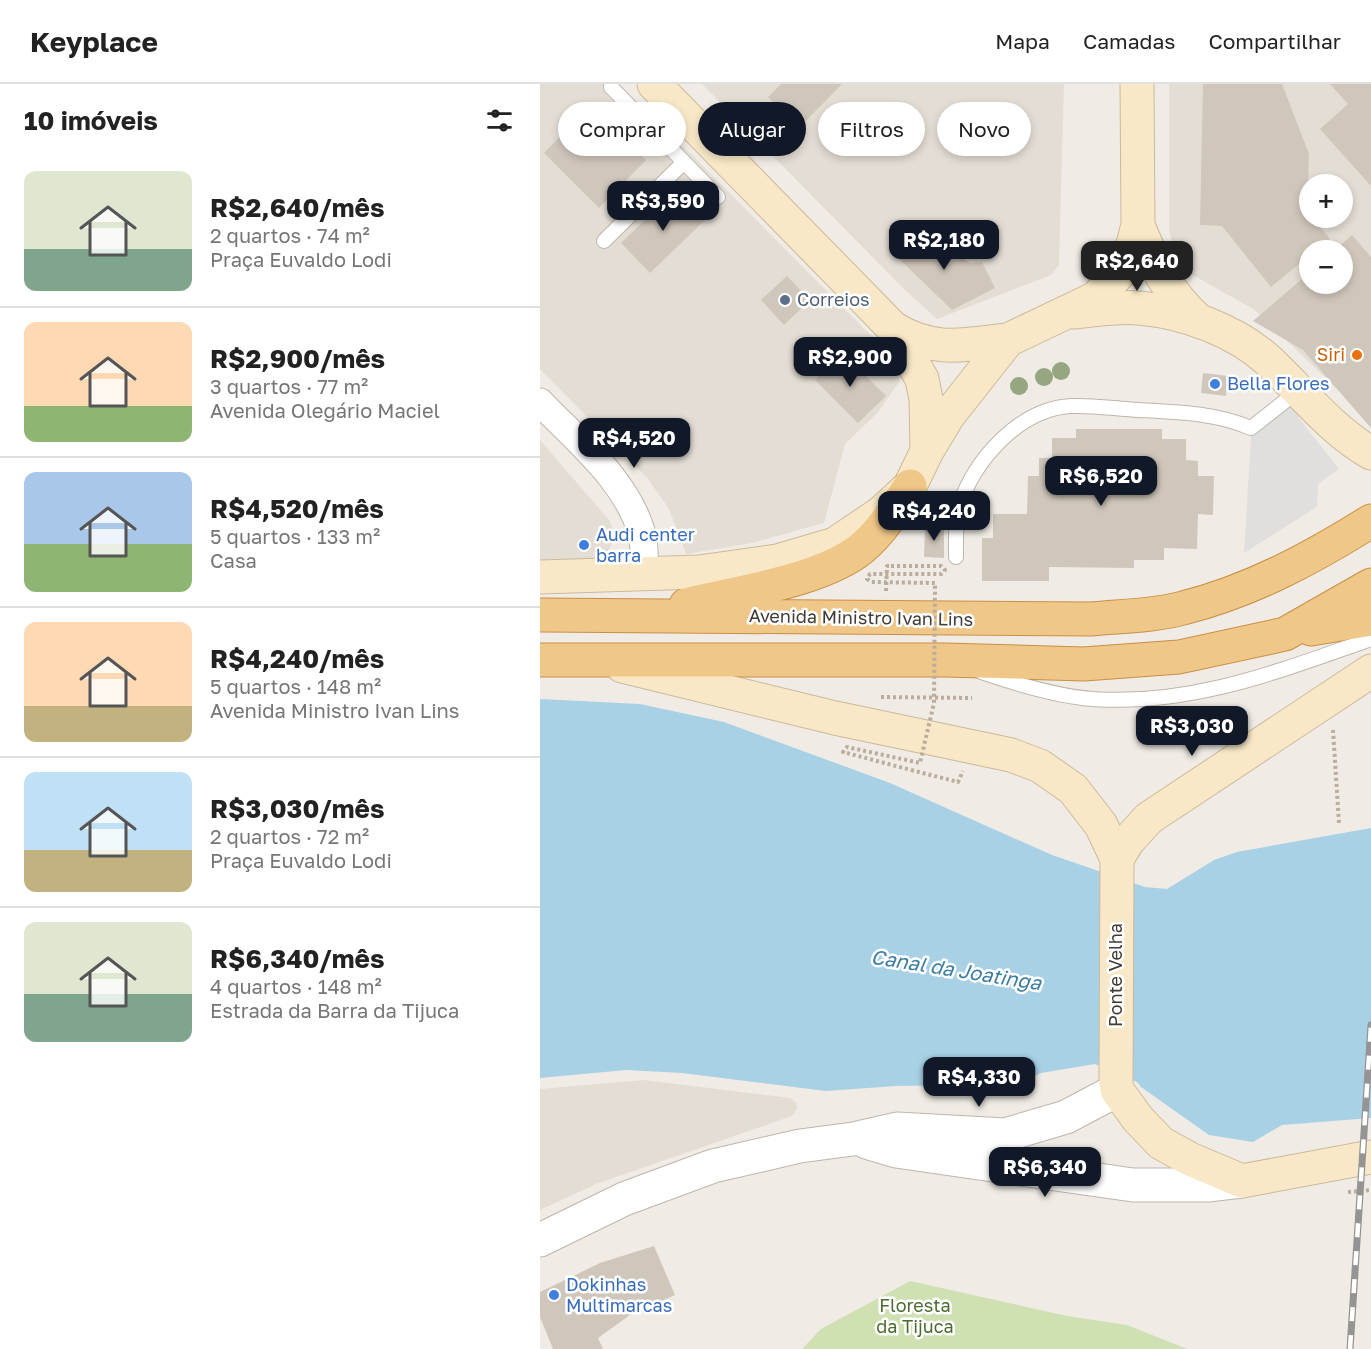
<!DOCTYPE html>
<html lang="pt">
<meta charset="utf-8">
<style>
body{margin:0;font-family:"Golos Text",sans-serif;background:#f6f6f6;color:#222;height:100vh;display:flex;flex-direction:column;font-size:22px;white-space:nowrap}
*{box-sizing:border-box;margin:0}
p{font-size:20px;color:#767676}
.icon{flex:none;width:33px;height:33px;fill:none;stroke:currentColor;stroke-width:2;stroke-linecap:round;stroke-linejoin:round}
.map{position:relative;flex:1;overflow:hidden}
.side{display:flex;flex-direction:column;background:#fff;width:540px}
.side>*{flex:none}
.hud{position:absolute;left:18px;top:18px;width:570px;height:54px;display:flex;gap:12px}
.buttons{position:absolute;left:759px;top:90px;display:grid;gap:12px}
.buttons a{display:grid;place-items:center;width:54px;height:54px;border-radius:50%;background:#fff;box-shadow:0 3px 9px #0003;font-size:30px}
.price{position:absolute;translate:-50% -51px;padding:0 14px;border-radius:12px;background:#111827;color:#fff;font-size:20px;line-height:39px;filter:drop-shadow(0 2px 3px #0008)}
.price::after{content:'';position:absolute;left:50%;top:36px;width:18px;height:14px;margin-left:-9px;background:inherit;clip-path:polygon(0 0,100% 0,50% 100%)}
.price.current{background:#222;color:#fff}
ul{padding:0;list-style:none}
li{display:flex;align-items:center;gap:18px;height:150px;padding:0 24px}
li+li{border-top:2px solid #e0e0e0}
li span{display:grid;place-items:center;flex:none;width:168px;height:120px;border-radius:12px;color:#555}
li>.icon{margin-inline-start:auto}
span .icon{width:72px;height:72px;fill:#fffc;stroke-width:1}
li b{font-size:26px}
h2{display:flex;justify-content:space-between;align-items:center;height:72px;padding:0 24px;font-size:26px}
.chip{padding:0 21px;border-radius:27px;background:#fff;box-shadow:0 3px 9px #0003;font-size:21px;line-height:54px}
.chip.current{background:#111827;color:#fff}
header{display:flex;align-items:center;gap:36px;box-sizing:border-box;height:84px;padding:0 30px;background:#fff;border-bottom:2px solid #e0e0e0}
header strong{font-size:28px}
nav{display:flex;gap:33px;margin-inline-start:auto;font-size:21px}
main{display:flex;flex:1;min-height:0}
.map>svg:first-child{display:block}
.residential{fill:#e3ddd4;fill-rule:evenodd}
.green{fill:#cfe0b2}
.parking{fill:#e1dfdd}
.water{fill:#a8d1e6}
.building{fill:#d0c7bc}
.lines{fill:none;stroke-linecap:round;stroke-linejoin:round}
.service-casing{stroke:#bdb6ac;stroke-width:16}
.minor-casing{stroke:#bdb6ac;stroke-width:29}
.tertiary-casing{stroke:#bdb6ac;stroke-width:35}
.secondary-casing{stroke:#cbba99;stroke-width:35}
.trunk-casing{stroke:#ca8f45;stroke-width:35}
.path{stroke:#baad9c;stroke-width:4;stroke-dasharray:3 3;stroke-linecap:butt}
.service{stroke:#fff;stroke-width:14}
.minor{stroke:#fff;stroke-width:27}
.tertiary{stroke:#fff;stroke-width:33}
.secondary{stroke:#f8e8c7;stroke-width:33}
.trunk{stroke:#efc788;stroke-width:33}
.rail-casing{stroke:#949494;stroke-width:7}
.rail{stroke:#fff;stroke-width:4.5;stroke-dasharray:14;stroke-linecap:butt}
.path-bridge{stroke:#baad9c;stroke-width:4;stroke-dasharray:3 3;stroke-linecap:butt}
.tree{fill:#95a681}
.service-dot{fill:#5c6f8a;stroke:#fff;stroke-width:2}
.food-dot{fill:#e8710a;stroke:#fff;stroke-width:2}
.shop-dot{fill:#3f7fe0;stroke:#fff;stroke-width:2}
.labels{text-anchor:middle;stroke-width:5;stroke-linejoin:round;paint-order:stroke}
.service-label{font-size:18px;fill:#4e5e75;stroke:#fff;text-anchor:start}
.food-label{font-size:18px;fill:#c56008;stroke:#fff;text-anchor:end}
.shop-label{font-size:18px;fill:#366cbe;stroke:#fff;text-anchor:start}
.street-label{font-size:18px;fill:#423c35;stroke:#fff}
.park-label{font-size:18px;fill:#4b6c30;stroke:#fff}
.water-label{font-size:20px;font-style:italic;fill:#3c7da0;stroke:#fff}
</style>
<header>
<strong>Keyplace</strong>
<nav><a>Mapa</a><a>Camadas</a><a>Compartilhar</a></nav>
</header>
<main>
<section class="side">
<h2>10 imóveis<svg class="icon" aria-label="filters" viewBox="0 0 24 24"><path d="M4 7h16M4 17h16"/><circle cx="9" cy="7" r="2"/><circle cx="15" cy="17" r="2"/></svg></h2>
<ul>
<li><span style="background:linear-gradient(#dfe7d0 65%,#7fa58c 0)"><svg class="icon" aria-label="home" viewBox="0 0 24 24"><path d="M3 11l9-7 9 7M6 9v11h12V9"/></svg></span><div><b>R$2,640/mês</b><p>2 quartos · 74 m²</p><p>Praça Euvaldo Lodi</p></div></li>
<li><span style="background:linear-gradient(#ffd9b3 70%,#8fb573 0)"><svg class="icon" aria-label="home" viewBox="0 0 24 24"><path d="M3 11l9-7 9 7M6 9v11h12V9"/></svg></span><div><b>R$2,900/mês</b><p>3 quartos · 77 m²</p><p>Avenida Olegário Maciel</p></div></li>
<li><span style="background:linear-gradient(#a9c7e8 60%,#8fb573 0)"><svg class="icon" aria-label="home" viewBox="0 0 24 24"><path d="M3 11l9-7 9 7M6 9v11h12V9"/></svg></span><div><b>R$4,520/mês</b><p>5 quartos · 133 m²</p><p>Casa</p></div></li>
<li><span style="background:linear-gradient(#ffd9b3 70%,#c2b280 0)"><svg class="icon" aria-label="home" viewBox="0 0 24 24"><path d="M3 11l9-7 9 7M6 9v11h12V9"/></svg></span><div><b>R$4,240/mês</b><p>5 quartos · 148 m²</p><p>Avenida Ministro Ivan Lins</p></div></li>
<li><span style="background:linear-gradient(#bfe0f5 65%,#c2b280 0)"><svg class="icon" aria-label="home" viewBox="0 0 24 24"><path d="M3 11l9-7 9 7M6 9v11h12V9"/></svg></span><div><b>R$3,030/mês</b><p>2 quartos · 72 m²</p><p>Praça Euvaldo Lodi</p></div></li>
<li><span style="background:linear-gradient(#dfe7d0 60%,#7fa58c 0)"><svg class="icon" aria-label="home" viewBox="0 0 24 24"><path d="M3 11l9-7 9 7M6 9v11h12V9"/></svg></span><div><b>R$6,340/mês</b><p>4 quartos · 148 m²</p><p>Estrada da Barra da Tijuca</p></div></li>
</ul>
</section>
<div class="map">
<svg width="831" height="1265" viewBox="0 0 831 1265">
<rect width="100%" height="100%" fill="#f0ece5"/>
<path class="residential" d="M0 0H77L146 65 354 275 361 290 359 298 338 328 305 360 284 439 212 459 146 470 129 425 108 395 0 285Z
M162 0H524L519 181 511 191 397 235 362 203Z
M629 0H831V338L715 226 651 190 636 173 629 147ZM770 100H802V134H770ZM770 166H802V200H770Z
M0 356 69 436 73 447 72 459 67 469 58 478 0 482Z
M104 996 250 1014 256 1018 257 1025 252 1032 56 1100 0 1126V1005Z"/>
<path class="green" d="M370 1197 527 1232 587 1241 647 1265H262L281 1245Z"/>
<path class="parking" d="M759 313 768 324 758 333 799 385 778 400 777 423 704 469 711 352Z"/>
<path class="water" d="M0 615 100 620 184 638 350 699 512 771 605 803 627 805 674 776 697 768 831 744V1034L742 1041 713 1058 669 1051 601 1003 597 998 555 980 501 989 476 1000 356 1002 286 1007 142 989 86 986 0 994Z"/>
<path class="building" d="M241 0H302L259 44 228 13Z
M663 0H742L769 70 767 127 770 134H773L790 155 775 166H770V171L731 203 682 142 660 141Z
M790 0H831V102L780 45 808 20Z
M51 21 106 76 59 124 4 69Z
M143 113 165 136 110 189 81 159 128 114Z
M371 147 392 168 401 159 430 179 442 178 455 204 412 226 351 167Z
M812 151 831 173V344L763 266 713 237 770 188V200H802V166H795Z
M247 192 270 216 244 241 221 216Z
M302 268 346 312 318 339 275 296Z
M663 289 688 292 686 312 661 309Z
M536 345H622V355H646V376L658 377V392H674L673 431 658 430 657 465 624 464V476H594V484L509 483V497H442V454H453V430H487L488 392H499V374H512V354H536Z
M385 443H404V474L384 473Z
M114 1162 135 1211 90 1231 58 1254 63 1265H13L0 1233V1208L60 1179Z"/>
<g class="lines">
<g class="service-casing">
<path id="service" d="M71 3 178 113
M64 157 144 78
M416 473C416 457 415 439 419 423 434 376 479 325 531 322 553 321 577 325 599 326 638 328 676 329 711 344L759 306
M441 588C476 600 515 612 552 615 652 622 739 587 831 555"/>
</g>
<g class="minor-casing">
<path id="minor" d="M0 318C37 357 87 396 102 450 105 463 104 478 105 492"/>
</g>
<g class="tertiary-casing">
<path id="tertiary" d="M326 1058 356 1067 593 1101H667L702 1097
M0 1156 84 1115 173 1082 260 1062 313 1055 357 1045 465 1051 526 1033 577 1006"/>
</g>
<g class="secondary-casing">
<path id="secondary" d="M114 0 353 244 382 295 386 315 387 367
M598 141C613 179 628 209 659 237
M534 228C555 226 578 222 599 224 644 228 695 246 729 277 762 308 792 347 831 369
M353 244C394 269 423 261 468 256
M0 493 159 488 237 477 295 460 341 429 370 402 387 367 408 332 468 256 556 214 582 186 591 168 598 141 597 0
M82 582 295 634 471 671 500 682 533 705 561 741 577 775 576 998 577 1006 598 1035 621 1059 650 1075 702 1097 831 1073
M577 775 588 757 609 734 831 587"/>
</g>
<g class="trunk-casing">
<path id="trunk" d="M146 521C197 508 282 497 322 464 342 447 356 424 370 402
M0 531 551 535C581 532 614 532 643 524 711 507 772 474 831 437
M771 545 831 535
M0 576H405L544 580 639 573 745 550 831 501"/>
</g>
<path class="path" d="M346 507 347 482H351
M341 613 432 614
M793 646 799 739
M371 686 418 698 423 687
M808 1108 831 1106"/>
<use href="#service" class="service"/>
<use href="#minor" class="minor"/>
<use href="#tertiary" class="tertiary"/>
<use href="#secondary" class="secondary"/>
<use href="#trunk" class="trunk"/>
<g class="rail-casing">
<path id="rail" d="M810 1265 831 941"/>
</g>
<use href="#rail" class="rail"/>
<path class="path-bridge" d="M351 482H401L405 486 401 490H330L327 495 331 498 395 499 394 619 380 679 307 663 303 668 371 686"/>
</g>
<g class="tree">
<circle cx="521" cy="287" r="9"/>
<circle cx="504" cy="293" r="9"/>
<circle cx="479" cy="302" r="9"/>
</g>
<circle class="service-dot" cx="245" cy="216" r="6"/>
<circle class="food-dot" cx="817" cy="271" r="6"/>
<g class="shop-dot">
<circle cx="675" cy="300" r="6"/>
<circle cx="44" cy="461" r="6"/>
<circle cx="14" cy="1211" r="6"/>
</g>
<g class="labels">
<g class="service-label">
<text x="257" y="222">Correios</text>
</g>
<g class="food-label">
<text x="805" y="277">Siri</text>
</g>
<g class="shop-label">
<text x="687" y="306">Bella Flores</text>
<text x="56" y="457">Audi center<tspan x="56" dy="21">barra</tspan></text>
<text x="26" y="1207">Dokinhas<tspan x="26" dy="21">Multimarcas</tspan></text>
</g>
<g class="street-label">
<text transform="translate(321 534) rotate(1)" y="6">Avenida Ministro Ivan Lins</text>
<text transform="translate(576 891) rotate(-90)" y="6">Ponte Velha</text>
</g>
<g class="park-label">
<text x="375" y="1228">Floresta<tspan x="375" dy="21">da Tijuca</tspan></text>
</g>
<g class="water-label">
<text transform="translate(416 886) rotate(9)" y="7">Canal da Joatinga</text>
</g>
</g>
</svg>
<div class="buttons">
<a>+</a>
<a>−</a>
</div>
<b class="price" style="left:123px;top:148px">R$3,590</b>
<b class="price" style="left:404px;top:187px">R$2,180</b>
<b class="price current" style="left:597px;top:208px">R$2,640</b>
<b class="price" style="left:310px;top:304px">R$2,900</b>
<b class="price" style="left:94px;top:385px">R$4,520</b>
<b class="price" style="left:561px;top:423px">R$6,520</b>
<b class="price" style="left:394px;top:458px">R$4,240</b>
<b class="price" style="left:652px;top:673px">R$3,030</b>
<b class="price" style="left:439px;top:1024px">R$4,330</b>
<b class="price" style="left:505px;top:1114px">R$6,340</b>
<div class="hud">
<a class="chip">Comprar</a>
<a class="chip current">Alugar</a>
<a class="chip">Filtros</a>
<a class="chip">Novo</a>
</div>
</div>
</main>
